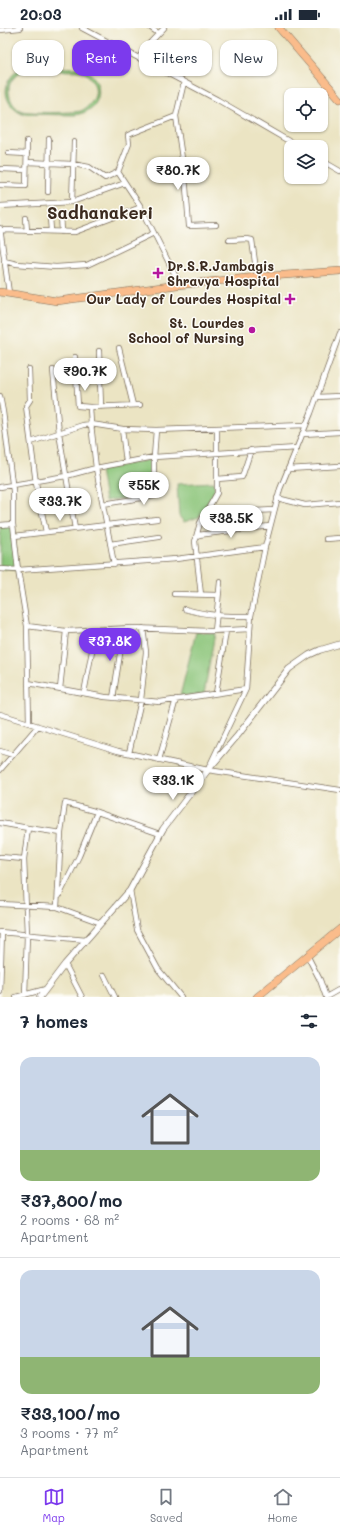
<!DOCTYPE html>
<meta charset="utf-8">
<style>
body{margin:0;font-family:Mali,sans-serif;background:#f6f6f7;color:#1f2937;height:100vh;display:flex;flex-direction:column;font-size:15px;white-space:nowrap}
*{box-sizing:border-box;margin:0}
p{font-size:13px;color:#747a83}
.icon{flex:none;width:22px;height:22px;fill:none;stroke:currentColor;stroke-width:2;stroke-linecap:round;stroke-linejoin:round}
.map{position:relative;height:969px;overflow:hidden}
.details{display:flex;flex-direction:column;background:#fff;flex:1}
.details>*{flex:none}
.hud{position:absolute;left:12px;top:12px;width:316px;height:36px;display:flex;gap:8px}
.tools{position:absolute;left:284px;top:60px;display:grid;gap:8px}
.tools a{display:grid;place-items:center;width:44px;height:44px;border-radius:8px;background:#fff;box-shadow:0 1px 3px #0004;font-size:20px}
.price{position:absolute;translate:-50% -34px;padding:0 9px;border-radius:14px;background:#fff;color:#222;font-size:13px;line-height:26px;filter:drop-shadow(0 1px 2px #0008)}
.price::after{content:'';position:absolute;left:50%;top:24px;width:12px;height:9px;margin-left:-6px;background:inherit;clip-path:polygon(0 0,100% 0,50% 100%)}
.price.selected{background:#7c3aed;color:#fff}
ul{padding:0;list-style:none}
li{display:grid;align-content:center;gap:8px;height:212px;padding:0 20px}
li+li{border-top:1px solid #e0e1e3}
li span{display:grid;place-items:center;height:124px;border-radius:12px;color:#555}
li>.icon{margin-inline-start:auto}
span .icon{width:72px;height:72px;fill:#fffc;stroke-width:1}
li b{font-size:17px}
h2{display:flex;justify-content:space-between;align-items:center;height:48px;padding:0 20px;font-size:17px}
.chip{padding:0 14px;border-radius:12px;background:#fff;box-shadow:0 1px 3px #0004;font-size:14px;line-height:36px}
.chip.selected{background:#7c3aed;color:#fff}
.status{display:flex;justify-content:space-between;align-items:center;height:28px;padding:0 20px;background:#fff;direction:ltr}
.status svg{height:11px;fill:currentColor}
.menu{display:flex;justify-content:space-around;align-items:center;height:56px;border-top:1px solid #e0e1e3;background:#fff;font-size:11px;color:#747a83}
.menu a{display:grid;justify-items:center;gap:2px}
.menu .selected{color:#7c3aed}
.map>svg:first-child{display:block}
.green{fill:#8ac478;stroke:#62774b;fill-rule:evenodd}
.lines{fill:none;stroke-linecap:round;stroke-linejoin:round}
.minor-casing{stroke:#796b58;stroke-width:6}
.tertiary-casing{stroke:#796b58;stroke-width:7}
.primary-casing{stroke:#796b58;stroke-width:8}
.minor{stroke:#fff;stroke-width:4.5}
.tertiary{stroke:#fff;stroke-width:5.5}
.primary{stroke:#fabc8b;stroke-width:7}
.poi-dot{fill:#b5179e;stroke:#fdfcf7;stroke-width:1.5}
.labels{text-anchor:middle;stroke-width:3;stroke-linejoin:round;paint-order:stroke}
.poi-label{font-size:13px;font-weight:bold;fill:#3b2a1e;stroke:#fdfcf7;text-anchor:end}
.district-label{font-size:17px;font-weight:bold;fill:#3b2a1e;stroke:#fdfcf7}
</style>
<div class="status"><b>20:03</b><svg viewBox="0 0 49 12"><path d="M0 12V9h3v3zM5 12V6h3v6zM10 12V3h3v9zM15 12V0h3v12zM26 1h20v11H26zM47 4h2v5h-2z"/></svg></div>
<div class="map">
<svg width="340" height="969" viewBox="0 0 340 969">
<rect width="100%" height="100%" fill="#fdfcf7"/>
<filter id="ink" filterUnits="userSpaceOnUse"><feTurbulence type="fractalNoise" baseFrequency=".025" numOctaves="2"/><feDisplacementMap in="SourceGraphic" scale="8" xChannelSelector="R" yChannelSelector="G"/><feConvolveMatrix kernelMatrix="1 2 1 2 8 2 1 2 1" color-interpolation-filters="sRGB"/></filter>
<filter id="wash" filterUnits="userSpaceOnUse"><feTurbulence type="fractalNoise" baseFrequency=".012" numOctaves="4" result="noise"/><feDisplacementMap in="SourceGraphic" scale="16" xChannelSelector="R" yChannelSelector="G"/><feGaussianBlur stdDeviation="0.9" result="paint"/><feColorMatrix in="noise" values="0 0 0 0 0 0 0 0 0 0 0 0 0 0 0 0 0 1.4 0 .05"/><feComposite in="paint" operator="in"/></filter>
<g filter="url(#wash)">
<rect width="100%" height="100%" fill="#ebe4c3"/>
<path class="green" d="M24 39 83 40C107 54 103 83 75 87L22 86C0 75 1 49 24 39ZM25 42 82 43C100 54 100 73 81 83 71 85 30 85 22 83 13 80 8 69 9 60 10 51 17 46 25 42Z
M152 431V467L105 473 100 442Z
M214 454 215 463 199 489 184 494 179 488 177 456Z
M13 496 18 542 0 541V497Z
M196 604 215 605 204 666 180 668Z"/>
</g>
<g filter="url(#ink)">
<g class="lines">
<g class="minor-casing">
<path id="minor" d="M82 0 218 72 299 119
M151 0 158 5
M0 2 20 0
M139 30 145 20 164 0
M176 88 186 159 189 198 216 197
M8 125 27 126
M321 132 340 143
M27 134 73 136 89 139 105 150 118 144
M1 141 26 142
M0 157 26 158 27 113
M48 164 49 111
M72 174 74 114
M0 178 72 174 125 155
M61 187 62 204
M50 189 51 203
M26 190 27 203
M0 200 9 265
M1 202 75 204 141 179
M229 212 247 211 252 212 257 249
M4 233 17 236 56 239 87 237 154 205
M180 257 141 179 118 144 129 116 128 107 176 88 184 54
M119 320 133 377
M99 323 101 379
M75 329 78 378 90 379 91 396 123 401 156 402 306 397
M29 341 30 372 26 378 36 455 46 504
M53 342 59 405 75 501
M0 368 3 384 13 463V496L18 542 27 598 29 695
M317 369 340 368
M90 379 140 377
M122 401 126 434
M302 406 340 404
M31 414 83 397 91 396 96 440 154 429 297 420
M288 441 340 438
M217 451 242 449 251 422
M0 459 66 448 96 440 114 536
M277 470 305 477 340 474
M103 476 154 468V429L156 402
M209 480 218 485 274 482
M0 497 13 496
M14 508 157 491
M196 509 200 495 217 465V400
M326 511 340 510
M110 516 159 509
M265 519 280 461 311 385 340 305
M0 541 18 542 176 531 265 519 251 588 246 661 209 739
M174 566 218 567
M201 567 195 513 198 507 270 498
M185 581C208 588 227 588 251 588
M27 598 66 603 133 600 209 603 250 601
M215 603 220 554
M28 655 105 669 160 674 246 661
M60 661 66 603
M84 665 96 602
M216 665 226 603
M113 670 124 601
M0 686 118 723 208 742 340 762
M0 723 13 727
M129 725 141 672 146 624 143 600
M159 732 176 671
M0 742 38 698
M0 795 28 800
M0 829 24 831
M130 862 137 902 158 941 181 969
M59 868 79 828 97 784
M0 876 57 879
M101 895 57 879 61 805 65 775 94 783 160 806
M0 904 86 912
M307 927 320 952 326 969
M65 936 82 969
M104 947 115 969
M0 964 2 904
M25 967 27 907 24 831 28 800 61 805
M16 969 46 961
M326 969 340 961"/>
</g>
<g class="tertiary-casing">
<path id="tertiary" d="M40 969 65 936 130 862 163 801 208 742 238 707 289 641 309 627 320 622 340 616"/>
</g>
<g class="primary-casing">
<path id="primary" d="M279 0 340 71
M0 264 57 273 177 257 257 249 340 243
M257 969 340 901"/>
</g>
<use href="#minor" class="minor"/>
<use href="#tertiary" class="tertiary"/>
<use href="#primary" class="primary"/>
</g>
</g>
<g class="poi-dot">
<path d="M156 239h4v4h4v4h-4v4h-4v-4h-4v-4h4z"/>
<path d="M288 265h4v4h4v4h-4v4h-4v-4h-4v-4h4z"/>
<circle cx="252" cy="302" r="4"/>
</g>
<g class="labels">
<g class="poi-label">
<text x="167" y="243" text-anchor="start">Dr.S.R.Jambagis<tspan x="167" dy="15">Shravya Hospital</tspan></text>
<text x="281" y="276">Our Lady of Lourdes Hospital</text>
<text x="244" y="300">St. Lourdes<tspan x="244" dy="15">School of Nursing</tspan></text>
</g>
<g class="district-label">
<text x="100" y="191">Sadhanakeri</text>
</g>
</g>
</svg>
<div class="tools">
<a><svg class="icon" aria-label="locate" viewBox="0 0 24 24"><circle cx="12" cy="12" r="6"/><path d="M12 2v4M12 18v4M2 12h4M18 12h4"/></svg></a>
<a><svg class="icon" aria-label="layers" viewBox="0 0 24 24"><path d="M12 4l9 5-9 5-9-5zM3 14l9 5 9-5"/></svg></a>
</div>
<b class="price" style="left:178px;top:163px">₹80.7K</b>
<b class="price" style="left:85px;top:364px">₹90.7K</b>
<b class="price" style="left:144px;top:478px">₹55K</b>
<b class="price" style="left:60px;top:494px">₹33.7K</b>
<b class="price" style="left:231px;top:511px">₹38.5K</b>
<b class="price selected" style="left:110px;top:634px">₹37.8K</b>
<b class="price" style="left:173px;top:773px">₹33.1K</b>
<div class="hud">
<a class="chip">Buy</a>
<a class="chip selected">Rent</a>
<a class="chip">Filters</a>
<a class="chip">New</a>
</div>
</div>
<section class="details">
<h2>7 homes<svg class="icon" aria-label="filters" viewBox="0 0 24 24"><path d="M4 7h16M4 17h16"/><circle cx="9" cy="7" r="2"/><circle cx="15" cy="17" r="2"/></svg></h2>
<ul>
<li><span style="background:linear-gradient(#c9d6e8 75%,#8fb573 0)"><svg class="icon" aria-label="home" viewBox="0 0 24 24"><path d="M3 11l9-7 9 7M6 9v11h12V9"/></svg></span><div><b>₹37,800/mo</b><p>2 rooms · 68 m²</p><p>Apartment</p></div></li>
<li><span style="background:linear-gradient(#c9d6e8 70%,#8fb573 0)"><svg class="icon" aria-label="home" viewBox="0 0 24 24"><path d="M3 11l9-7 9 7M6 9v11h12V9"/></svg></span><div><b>₹33,100/mo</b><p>3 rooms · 77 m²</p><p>Apartment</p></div></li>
</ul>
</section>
<nav class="menu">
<a class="selected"><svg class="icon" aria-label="map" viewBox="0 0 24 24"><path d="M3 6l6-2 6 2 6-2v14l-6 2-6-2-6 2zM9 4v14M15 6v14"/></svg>Map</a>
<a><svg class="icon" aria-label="saved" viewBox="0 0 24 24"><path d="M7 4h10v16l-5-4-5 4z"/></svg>Saved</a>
<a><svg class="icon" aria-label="home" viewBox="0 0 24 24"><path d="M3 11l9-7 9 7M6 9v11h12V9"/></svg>Home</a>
</nav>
